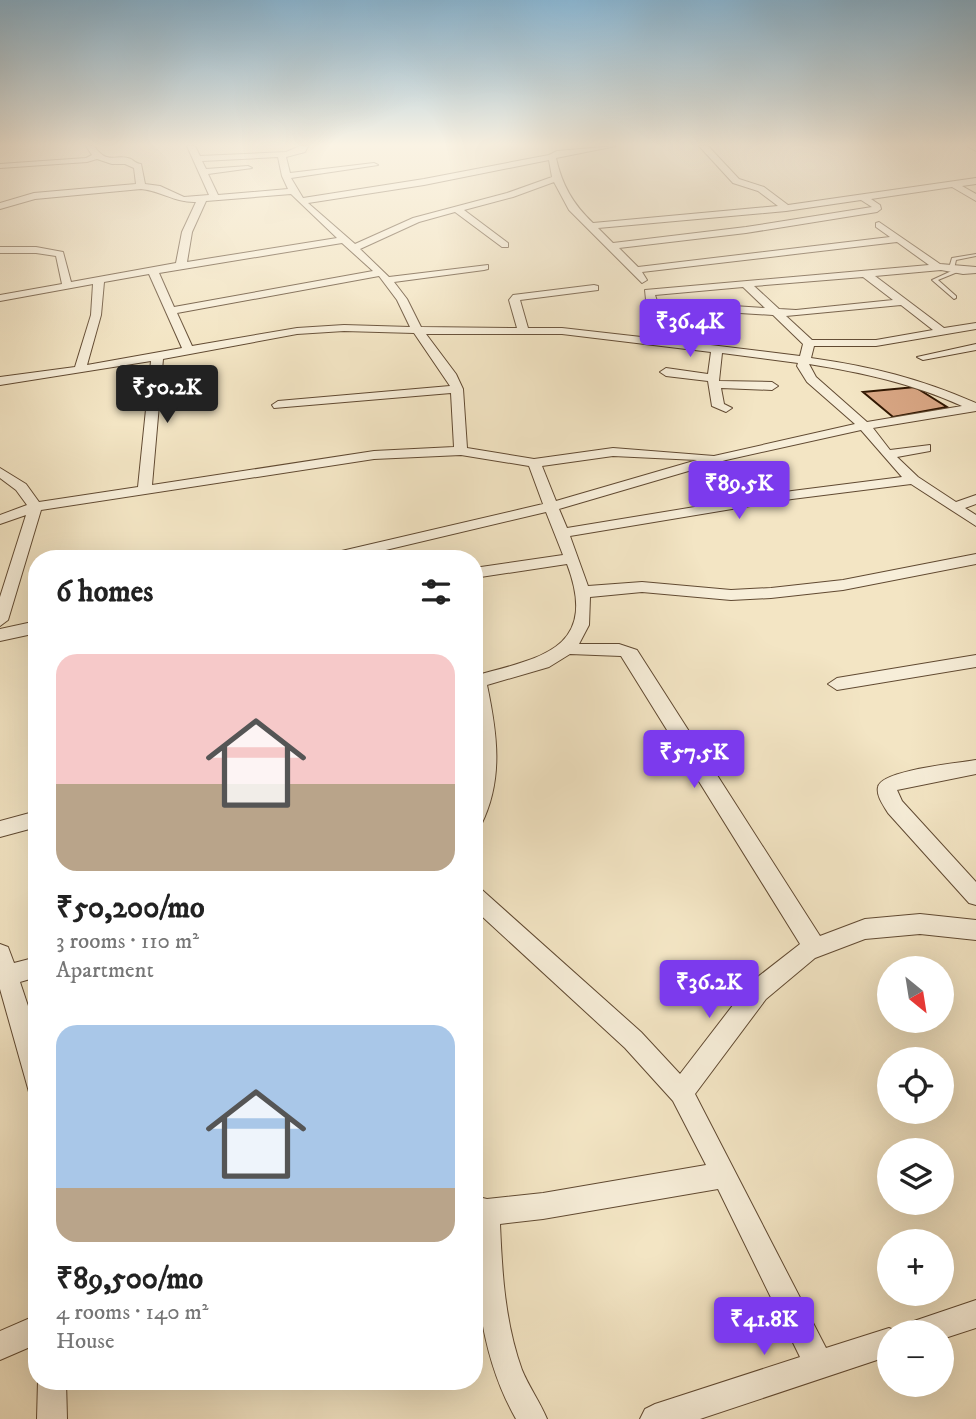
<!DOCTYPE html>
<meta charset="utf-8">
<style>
body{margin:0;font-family:"IM FELL DW Pica",serif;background:#f2f2f2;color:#222;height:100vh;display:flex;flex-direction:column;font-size:26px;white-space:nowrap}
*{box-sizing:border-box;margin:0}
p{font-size:23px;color:#767676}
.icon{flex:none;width:38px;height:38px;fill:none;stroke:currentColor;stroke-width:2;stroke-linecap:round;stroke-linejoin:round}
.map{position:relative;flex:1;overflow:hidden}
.details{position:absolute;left:28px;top:550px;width:455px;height:840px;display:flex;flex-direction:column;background:#fff;border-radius:28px;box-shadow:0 7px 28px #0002}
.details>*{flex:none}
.needle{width:46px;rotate:150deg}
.tools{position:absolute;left:877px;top:956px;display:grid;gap:14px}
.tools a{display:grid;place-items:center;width:77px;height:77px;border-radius:50%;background:#fff;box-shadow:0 7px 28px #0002;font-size:35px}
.price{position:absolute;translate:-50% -60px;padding:0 16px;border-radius:7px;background:#7c3aed;color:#fff;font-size:23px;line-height:46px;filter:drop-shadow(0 2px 4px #0008)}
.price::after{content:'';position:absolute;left:50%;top:42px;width:21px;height:16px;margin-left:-10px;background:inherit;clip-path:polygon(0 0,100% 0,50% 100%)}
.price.active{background:#222;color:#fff}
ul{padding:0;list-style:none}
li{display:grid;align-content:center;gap:14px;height:371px;padding:0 28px}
li span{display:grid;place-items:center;height:217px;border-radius:21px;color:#555}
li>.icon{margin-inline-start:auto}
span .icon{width:126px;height:126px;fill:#fffc;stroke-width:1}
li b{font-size:30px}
h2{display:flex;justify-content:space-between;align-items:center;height:84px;padding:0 28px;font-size:30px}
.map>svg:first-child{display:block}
.building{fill:#d9a785;stroke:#301702;stroke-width:2}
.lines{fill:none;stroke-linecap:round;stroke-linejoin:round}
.lane-casing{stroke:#614a32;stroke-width:2}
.street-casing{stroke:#614a32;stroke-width:2}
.lane{fill:#f7eed9;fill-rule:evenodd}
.street{fill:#f7eed9;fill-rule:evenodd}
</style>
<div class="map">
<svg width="976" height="1419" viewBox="0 0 976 1419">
<rect width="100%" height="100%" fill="#f3e5c4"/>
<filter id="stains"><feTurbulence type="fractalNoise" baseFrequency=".00286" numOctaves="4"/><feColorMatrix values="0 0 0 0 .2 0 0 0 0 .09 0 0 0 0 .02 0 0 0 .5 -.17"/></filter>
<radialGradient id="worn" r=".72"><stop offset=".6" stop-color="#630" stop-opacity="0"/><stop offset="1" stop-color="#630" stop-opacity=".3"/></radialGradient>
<path class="building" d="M915 387 947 407 893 417 863 392Z"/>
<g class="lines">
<g class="lane-casing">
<path id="lane" d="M976 254V256L956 260 954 269 949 268 952 258Z
M958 268 961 270 960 271 938 280 956 296V298L954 299 932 280Z"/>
</g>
<g class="street-casing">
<path id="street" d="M86 146H94C108 166 116 153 131 159 134 161 137 164 141 164L145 184 160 186 184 197 209 195 187 146H195L200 156 286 152 300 146H308L305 152 286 157 290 173 374 163 378 165 291 178 303 198 424 179 549 155 557 151 616 146 556 158C562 185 573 204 593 223L778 206 758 191 733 183 699 146H708L739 179 764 187 788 205 976 178V184L962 186 976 194V201L952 187 871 199 880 205 881 209 877 212 746 233 619 248 638 267 890 237 876 227V223L879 222 940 264 976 267V273L963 274 941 270 875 276 944 328 976 323V329L876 346H814L811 358C873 367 918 378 976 403V411L873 428 890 450 930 445V451L897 457 918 477 956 502 976 495V504L965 508 976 515V526L911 484 792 499 570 536 588 586 642 582 731 590 771 588 843 580 976 554V564L843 590 771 598 731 600 642 592 590 597 589 625 579 644H619L637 650 820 936 865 919 920 914 976 920V940L920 934 865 939 815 958 766 999 695 1094 826 1348 889 1328 898 1332H889V1356L700 1419H640L645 1409 655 1404 800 1357 718 1189 543 1219 500 1224C502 1273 505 1323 522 1370 529 1387 540 1402 547 1419H516C477 1350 474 1273 474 1196L487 1199 543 1193 706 1165 673 1101 625 1048 474 909V887L481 889 641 1032 680 1074 750 983 800 944 621 656 570 654 549 667 487 685C497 733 504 779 481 825L474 827V792L479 750 474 676C538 658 600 651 567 564L474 578V568L563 555 546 512 352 558H326L333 553 543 504 529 466 461 455 374 459 41 510 8 620 0 626V597L26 515 0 524V515L27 505 16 490 0 478V468L26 484 39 502 138 487 151 361 0 385V377L75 367 91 315 93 284 0 301V295L62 284 56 256 36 253H0V247H36L63 252 71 282 176 263 182 232 196 202C176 203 161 191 141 189L35 199 0 209V203L34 193 136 184 134 168 125 164H112L97 159 87 162 0 168V164L86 158 92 155ZM278 157 282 176 288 189 218 195 208 174 252 168 248 166 206 169 202 161ZM549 160 552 177 507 193 413 218 355 244 308 203 424 185ZM554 182 569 210 642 283 647 280 642 272 897 242 929 265 645 290 650 338 562 328H528L520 300 598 290V286L594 285 513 295 509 300 517 328 421 327 407 299 394 282 484 270 488 269V265L389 277 360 249 419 222 455 212 502 247H508V243L464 210 513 197ZM291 194 337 238 187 262 192 232 206 201ZM861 200 872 207 746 227 613 243 598 228 786 211ZM342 243 373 271 174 307 159 273ZM149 274 182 348 87 365 101 315 104 282ZM379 276 397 300 410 327 344 325 297 328 192 346 177 313ZM863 277 893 300 796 310 779 309 754 286ZM743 287 765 308 657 301 655 295ZM901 305 933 330 876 340H812L786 316ZM659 308 773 315 803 344 800 356 661 339ZM344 331 414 333 450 386 278 401 272 405 274 408 451 393 454 447 374 451 152 485 163 359 297 334ZM426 334H562L711 352 708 374 666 368 660 372 666 376 708 381 712 406 726 412 732 408 724 404 721 388 772 390 778 386 772 382 719 381 722 353 798 363 797 366 807 382 855 424 714 456 613 448 534 459 467 448 463 389 456 374ZM809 364C864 373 911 383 962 406L867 422 816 377ZM861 430 902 477 792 491 567 528 559 509 726 460ZM613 456 697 460 556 501 542 466Z
M967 146H976V151Z
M976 344V350L923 360 917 357Z
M37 621V633L0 641V629Z
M976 655V667L837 690 828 684 837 678Z
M976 760V774L897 790 902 801 976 882V905L969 903 888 813C884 806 876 796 878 787 881 770 959 763 976 760Z
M37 811V827L0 837V821Z
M0 944 8 947 14 963 37 957V977L20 982 37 1033V1096L29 1092 0 989Z
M976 1300V1328L942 1339V1332H907L911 1322Z
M37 1315V1344L0 1360V1331Z
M38 1381H66L67 1419H37Z"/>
</g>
<use href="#lane" class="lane"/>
<use href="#street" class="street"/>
</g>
<linearGradient id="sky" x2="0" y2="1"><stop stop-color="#8ab8d6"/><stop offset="0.42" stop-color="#faf3e4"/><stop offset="1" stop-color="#faf3e4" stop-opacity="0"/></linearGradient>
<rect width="976" height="345" fill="url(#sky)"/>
<rect width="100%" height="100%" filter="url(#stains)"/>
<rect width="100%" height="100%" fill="url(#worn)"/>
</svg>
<div class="tools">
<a><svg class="needle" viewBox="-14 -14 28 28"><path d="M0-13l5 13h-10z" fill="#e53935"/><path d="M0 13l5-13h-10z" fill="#767676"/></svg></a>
<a><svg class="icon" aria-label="locate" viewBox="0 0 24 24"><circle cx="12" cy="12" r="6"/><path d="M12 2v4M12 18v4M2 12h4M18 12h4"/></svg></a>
<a><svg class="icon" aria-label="layers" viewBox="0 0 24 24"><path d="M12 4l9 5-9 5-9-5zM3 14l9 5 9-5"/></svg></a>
<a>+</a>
<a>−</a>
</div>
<b class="price" style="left:690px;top:359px">₹36.4K</b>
<b class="price active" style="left:167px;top:425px">₹50.2K</b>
<b class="price" style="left:739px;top:521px">₹89.5K</b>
<b class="price" style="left:694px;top:790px">₹57.5K</b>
<b class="price" style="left:709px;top:1020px">₹36.2K</b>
<b class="price" style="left:764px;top:1357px">₹41.8K</b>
<section class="details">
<h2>6 homes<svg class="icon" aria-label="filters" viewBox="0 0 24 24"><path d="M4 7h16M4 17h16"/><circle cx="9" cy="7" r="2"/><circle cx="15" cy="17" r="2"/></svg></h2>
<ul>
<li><span style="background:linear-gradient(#f6c9c9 60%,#b9a48a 0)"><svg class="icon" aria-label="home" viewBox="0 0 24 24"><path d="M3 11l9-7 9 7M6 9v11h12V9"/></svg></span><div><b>₹50,200/mo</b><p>3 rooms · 110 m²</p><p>Apartment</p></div></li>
<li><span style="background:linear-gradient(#a9c7e8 75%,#b9a48a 0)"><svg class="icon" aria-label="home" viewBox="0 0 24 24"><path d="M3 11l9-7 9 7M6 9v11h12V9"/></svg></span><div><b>₹89,500/mo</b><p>4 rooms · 140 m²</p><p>House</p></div></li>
</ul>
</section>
</div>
